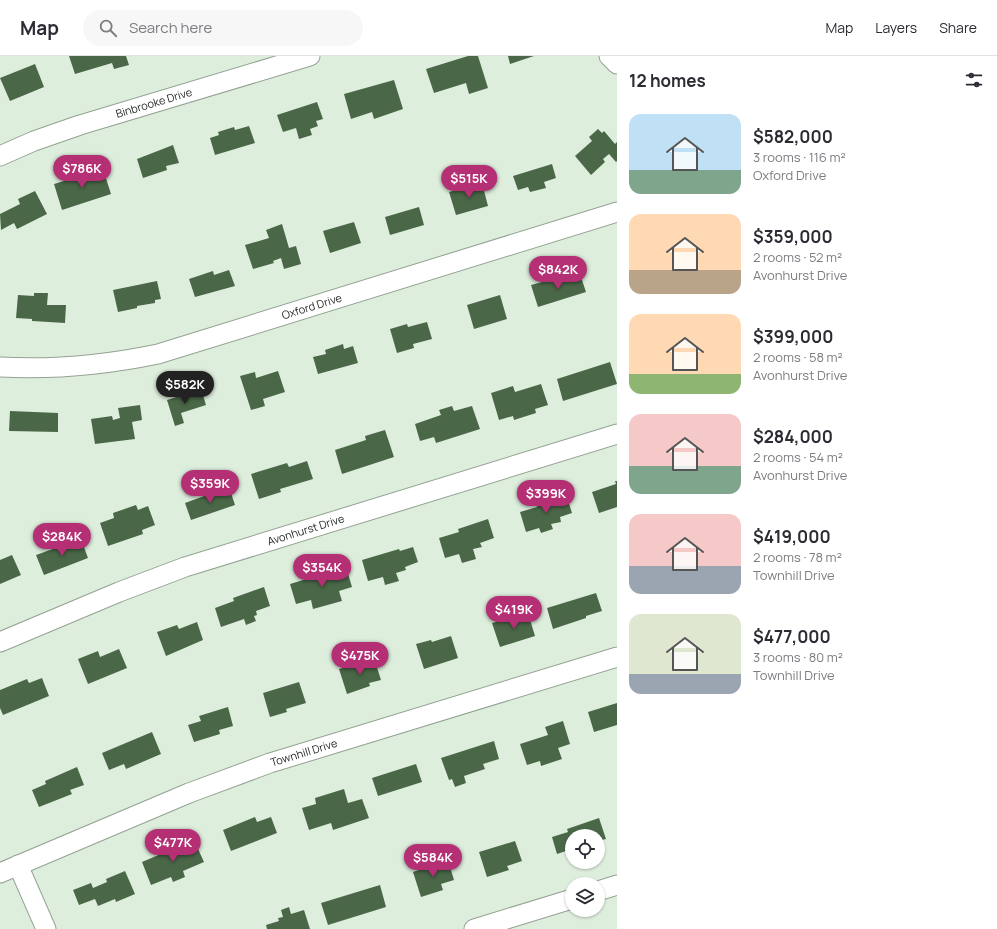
<!DOCTYPE html>
<meta charset="utf-8">
<style>
body{margin:0;font-family:Manrope,sans-serif;background:#f7f7f7;color:#2b2b33;height:100vh;display:flex;flex-direction:column;font-size:15px;white-space:nowrap}
*{box-sizing:border-box;margin:0}
p{font-size:13px;color:#7c7c81}
.icon{flex:none;width:22px;height:22px;fill:none;stroke:currentColor;stroke-width:2;stroke-linecap:round;stroke-linejoin:round}
.map{position:relative;flex:1;overflow:hidden}
.panel{display:flex;flex-direction:column;background:#fff;width:380px}
.panel>*{flex:none}
.controls{position:absolute;left:565px;top:773px;display:grid;gap:8px}
.controls a{display:grid;place-items:center;width:40px;height:40px;border-radius:50%;background:#fff;box-shadow:0 1px 3px #0004;font-size:20px}
.price{position:absolute;translate:-50% -34px;padding:0 9px;border-radius:14px;background:#b42f74;color:#fff;font-size:13px;line-height:26px;filter:drop-shadow(0 1px 2px #0008)}
.price::after{content:'';position:absolute;left:50%;top:24px;width:12px;height:9px;margin-left:-6px;background:inherit;clip-path:polygon(0 0,100% 0,50% 100%)}
.price.selected{background:#222;color:#fff}
ul{padding:0;list-style:none}
li{display:flex;align-items:center;gap:12px;height:100px;padding:0 12px}
li span{display:grid;place-items:center;flex:none;width:112px;height:80px;border-radius:12px;color:#555}
li>.icon{margin-inline-start:auto}
span .icon{width:48px;height:48px;fill:#fffc;stroke-width:1}
li b{font-size:17px}
h2{display:flex;justify-content:space-between;align-items:center;height:48px;padding:0 12px;font-size:17px}
header{display:flex;align-items:center;gap:24px;box-sizing:border-box;height:56px;padding:0 20px;background:#fff;border-bottom:1px solid #e1e1e2}
header strong{font-size:19px}
nav{display:flex;gap:22px;margin-inline-start:auto;font-size:14px}
.search{width:280px;height:36px;background:#f7f7f7;display:flex;align-items:center;gap:10px;box-sizing:border-box;padding:0 14px;border-radius:22px;color:#7c7c81;font-size:15px}
main{display:flex;flex:1;min-height:0}
.map>svg:first-child{display:block}
.building{fill:#4a6848}
.lines{fill:none;stroke-linecap:round;stroke-linejoin:round}
.minor-casing{stroke:#93a292;stroke-width:21}
.minor{stroke:#fff;stroke-width:19}
.labels{text-anchor:middle;stroke-width:4;stroke-linejoin:round;paint-order:stroke}
.street-label{font-size:11px;fill:#1e241e;stroke:#deeedd}
</style>
<header>
<strong>Map</strong>
<div class="search"><svg class="icon" aria-label="search" viewBox="0 0 24 24"><circle cx="10" cy="10" r="6"/><path d="M15 15l6 6"/></svg>Search here</div>
<nav><a>Map</a><a>Layers</a><a>Share</a></nav>
</header>
<main>
<div class="map">
<svg width="617" height="873" viewBox="0 0 617 873">
<rect width="100%" height="100%" fill="#deeedd"/>
<path class="building" d="M69 0H126L129 9 114 13 112 7 75 18Z
M468 0H478L488 32 469 38 466 27 434 37 426 13Z
M508 0H534L510 8Z
M35 8 44 31 10 45 0 22Z
M394 24 403 53 374 63 372 56 351 63 344 38Z
M317 46 323 63 316 65 318 70 310 73 312 79 299 83 296 72 283 76 277 59Z
M249 70 255 87 215 99 210 82 219 79 218 76 234 71 235 74Z
M598 73 602 77 604 75 615 88 617 86V105L616 106 609 98 603 103 605 106 591 119 575 100 592 85 589 81Z
M173 89 179 107 166 110 167 114 143 122 137 103Z
M552 108 556 122 544 126 546 132 530 136 528 131 518 134 513 120Z
M103 113 111 138 62 154 54 128Z
M482 127 488 150 456 159 449 136Z
M35 135 47 158 17 173 14 167 1 174 0 158 20 148 18 143Z
M419 151 424 169 390 179 385 161Z
M354 166 361 187 330 197 323 175Z
M282 168 289 192 296 190 301 208 284 213 281 202 273 205 274 207 253 213 245 189 269 182 266 174Z
M229 214 235 230 195 241 189 223 213 215 214 219Z
M580 218 586 236 538 251 531 229 557 222 558 225Z
M157 225 161 243 155 244V247L137 250V252L118 256 113 234Z
M34 237H48L47 249H66L65 267 32 265V263L16 262 18 239 34 240Z
M500 239 507 263 474 273 467 249Z
M427 266 432 283 413 288 414 292 397 297 390 273 407 268 408 271Z
M343 288 344 293 353 290 358 307 318 318 313 301 326 298 325 294Z
M610 306 617 328 563 345 557 323Z
M278 315 285 336 263 343 265 350 251 354 240 320 255 316 256 322Z
M541 328 548 349 535 353 536 357 514 364 513 360 499 364 491 337 513 330 515 336Z
M201 333 206 349 181 357 184 367 175 370 167 344Z
M140 349 142 364 132 366 135 383 95 388 91 363 112 360 113 364 120 362 118 352Z
M452 350 454 355 472 350 480 373 436 387 434 381 420 385 415 368 441 359 439 354Z
M10 355 58 357V376L9 375Z
M385 374 394 401 342 418 335 394 366 384 365 380Z
M307 405 313 423 280 433 281 436 259 443 251 418 287 407 289 411Z
M615 425H617V451L599 457 592 436 616 428Z
M229 431 235 449 191 464 185 447Z
M566 438 572 457 560 461 561 466 551 468 553 473 541 477 539 472 526 476 520 456 537 451 536 447Z
M136 449 138 454 148 450 155 469 142 474 143 478 108 490 100 467 114 462 113 457Z
M488 463 494 482 480 487 482 491 473 493 476 503 462 507 459 498 445 502 439 482 459 476 458 473Z
M81 483 88 502 44 519 36 499Z
M413 491 418 506 405 511 406 514 396 517 399 525 385 529 383 521 368 525 362 504 399 493 400 495Z
M12 499 21 519 0 528V504Z
M346 511 352 531 339 535 342 545 313 553 311 544 296 548 290 528Z
M264 531 270 550 256 555 257 559 254 560 256 565 246 569 244 563 221 571 215 552 234 545 233 542Z
M596 537 602 555 586 560V562L553 573 547 552Z
M528 557 535 580 500 591 492 567Z
M197 566 203 584 166 600 157 576 177 569 179 573Z
M451 580 458 602 424 613 416 588 431 584 432 586Z
M119 593 127 612 88 628 78 603 98 595 100 601Z
M374 602 381 624 369 627 370 630 347 638 339 613Z
M42 622 49 640 3 659 0 652V634L27 623 29 627Z
M299 626 306 647 286 653 287 656 270 661 263 637Z
M617 647V669L594 676 588 656Z
M228 651 233 670 219 674 220 678 194 686 188 669 201 665 199 660Z
M563 665 570 688 558 692 562 703 541 710 540 705 527 709 520 688 548 679 545 671Z
M152 676 161 698 126 713 124 708 109 714 102 697Z
M494 685 499 703 483 708 485 713 464 720 466 727 455 731 452 723 449 724 441 702Z
M416 708 422 726 378 740 372 722Z
M77 711 84 729 70 734 72 738 39 751 32 734 46 728 45 725Z
M344 733 348 747 362 743 369 762 333 774 331 767 309 774 302 752 316 748 315 742Z
M255 761 257 766 271 761 277 777 231 795 223 774Z
M599 762 606 783 598 785V780H572V793L557 798 552 781 568 776 567 773Z
M194 784 204 806 183 815 185 821 173 826 171 821 151 829 142 806Z
M515 785 522 805 507 810 509 814 487 821 479 796Z
M448 804 454 824 441 828 443 834 421 841 413 816Z
M125 815 135 838 116 846 115 843 98 850 95 843 79 849 73 834 91 827 93 832 107 826 106 823Z
M380 829 386 851 328 869 321 847Z
M289 851 291 858 304 854 310 873H267L266 869 279 865 278 862 283 861 281 854Z"/>
<g class="lines">
<g class="minor-casing">
<g id="minor">
<path d="M609 0 617 8"/>
<path id="s1" d="M0 100 34 85 80 69 310 0"/>
<path id="s2" d="M0 311C54 314 105 309 158 298L617 156"/>
<path id="s3" d="M0 586 119 536 185 511 617 378"/>
<path d="M18 809 46 873"/>
<path id="s4" d="M0 817 189 737 270 707 617 601"/>
<path d="M598 835 617 829"/>
<path d="M474 873 572 843"/>
</g>
</g>
<use href="#minor" class="minor"/>
</g>
<g class="labels">
<g class="street-label">
<text dy="4" stroke="none"><textPath href="#s1" startOffset="163">Binbrooke Drive</textPath></text>
<text dy="4" stroke="none"><textPath href="#s2" startOffset="320">Oxford Drive</textPath></text>
<text dy="4" stroke="none"><textPath href="#s3" startOffset="326">Avonhurst Drive</textPath></text>
<text dy="4" stroke="none"><textPath href="#s4" startOffset="327">Townhill Drive</textPath></text>
</g>
</g>
</svg>
<div class="controls">
<a><svg class="icon" aria-label="locate" viewBox="0 0 24 24"><circle cx="12" cy="12" r="6"/><path d="M12 2v4M12 18v4M2 12h4M18 12h4"/></svg></a>
<a><svg class="icon" aria-label="layers" viewBox="0 0 24 24"><path d="M12 4l9 5-9 5-9-5zM3 14l9 5 9-5"/></svg></a>
</div>
<b class="price" style="left:82px;top:133px">$786K</b>
<b class="price" style="left:469px;top:143px">$515K</b>
<b class="price" style="left:558px;top:234px">$842K</b>
<b class="price selected" style="left:185px;top:349px">$582K</b>
<b class="price" style="left:210px;top:448px">$359K</b>
<b class="price" style="left:546px;top:458px">$399K</b>
<b class="price" style="left:62px;top:501px">$284K</b>
<b class="price" style="left:322px;top:532px">$354K</b>
<b class="price" style="left:514px;top:574px">$419K</b>
<b class="price" style="left:360px;top:620px">$475K</b>
<b class="price" style="left:173px;top:807px">$477K</b>
<b class="price" style="left:433px;top:822px">$584K</b>
</div>
<section class="panel">
<h2>12 homes<svg class="icon" aria-label="filters" viewBox="0 0 24 24"><path d="M4 7h16M4 17h16"/><circle cx="9" cy="7" r="2"/><circle cx="15" cy="17" r="2"/></svg></h2>
<ul>
<li><span style="background:linear-gradient(#bfe0f5 70%,#7fa58c 0)"><svg class="icon" aria-label="home" viewBox="0 0 24 24"><path d="M3 11l9-7 9 7M6 9v11h12V9"/></svg></span><div><b>$582,000</b><p>3 rooms · 116 m²</p><p>Oxford Drive</p></div></li>
<li><span style="background:linear-gradient(#ffd9b3 70%,#b9a48a 0)"><svg class="icon" aria-label="home" viewBox="0 0 24 24"><path d="M3 11l9-7 9 7M6 9v11h12V9"/></svg></span><div><b>$359,000</b><p>2 rooms · 52 m²</p><p>Avonhurst Drive</p></div></li>
<li><span style="background:linear-gradient(#ffd9b3 75%,#8fb573 0)"><svg class="icon" aria-label="home" viewBox="0 0 24 24"><path d="M3 11l9-7 9 7M6 9v11h12V9"/></svg></span><div><b>$399,000</b><p>2 rooms · 58 m²</p><p>Avonhurst Drive</p></div></li>
<li><span style="background:linear-gradient(#f6c9c9 65%,#7fa58c 0)"><svg class="icon" aria-label="home" viewBox="0 0 24 24"><path d="M3 11l9-7 9 7M6 9v11h12V9"/></svg></span><div><b>$284,000</b><p>2 rooms · 54 m²</p><p>Avonhurst Drive</p></div></li>
<li><span style="background:linear-gradient(#f6c9c9 65%,#9aa5b1 0)"><svg class="icon" aria-label="home" viewBox="0 0 24 24"><path d="M3 11l9-7 9 7M6 9v11h12V9"/></svg></span><div><b>$419,000</b><p>2 rooms · 78 m²</p><p>Townhill Drive</p></div></li>
<li><span style="background:linear-gradient(#dfe7d0 75%,#9aa5b1 0)"><svg class="icon" aria-label="home" viewBox="0 0 24 24"><path d="M3 11l9-7 9 7M6 9v11h12V9"/></svg></span><div><b>$477,000</b><p>3 rooms · 80 m²</p><p>Townhill Drive</p></div></li>
</ul>
</section>
</main>
